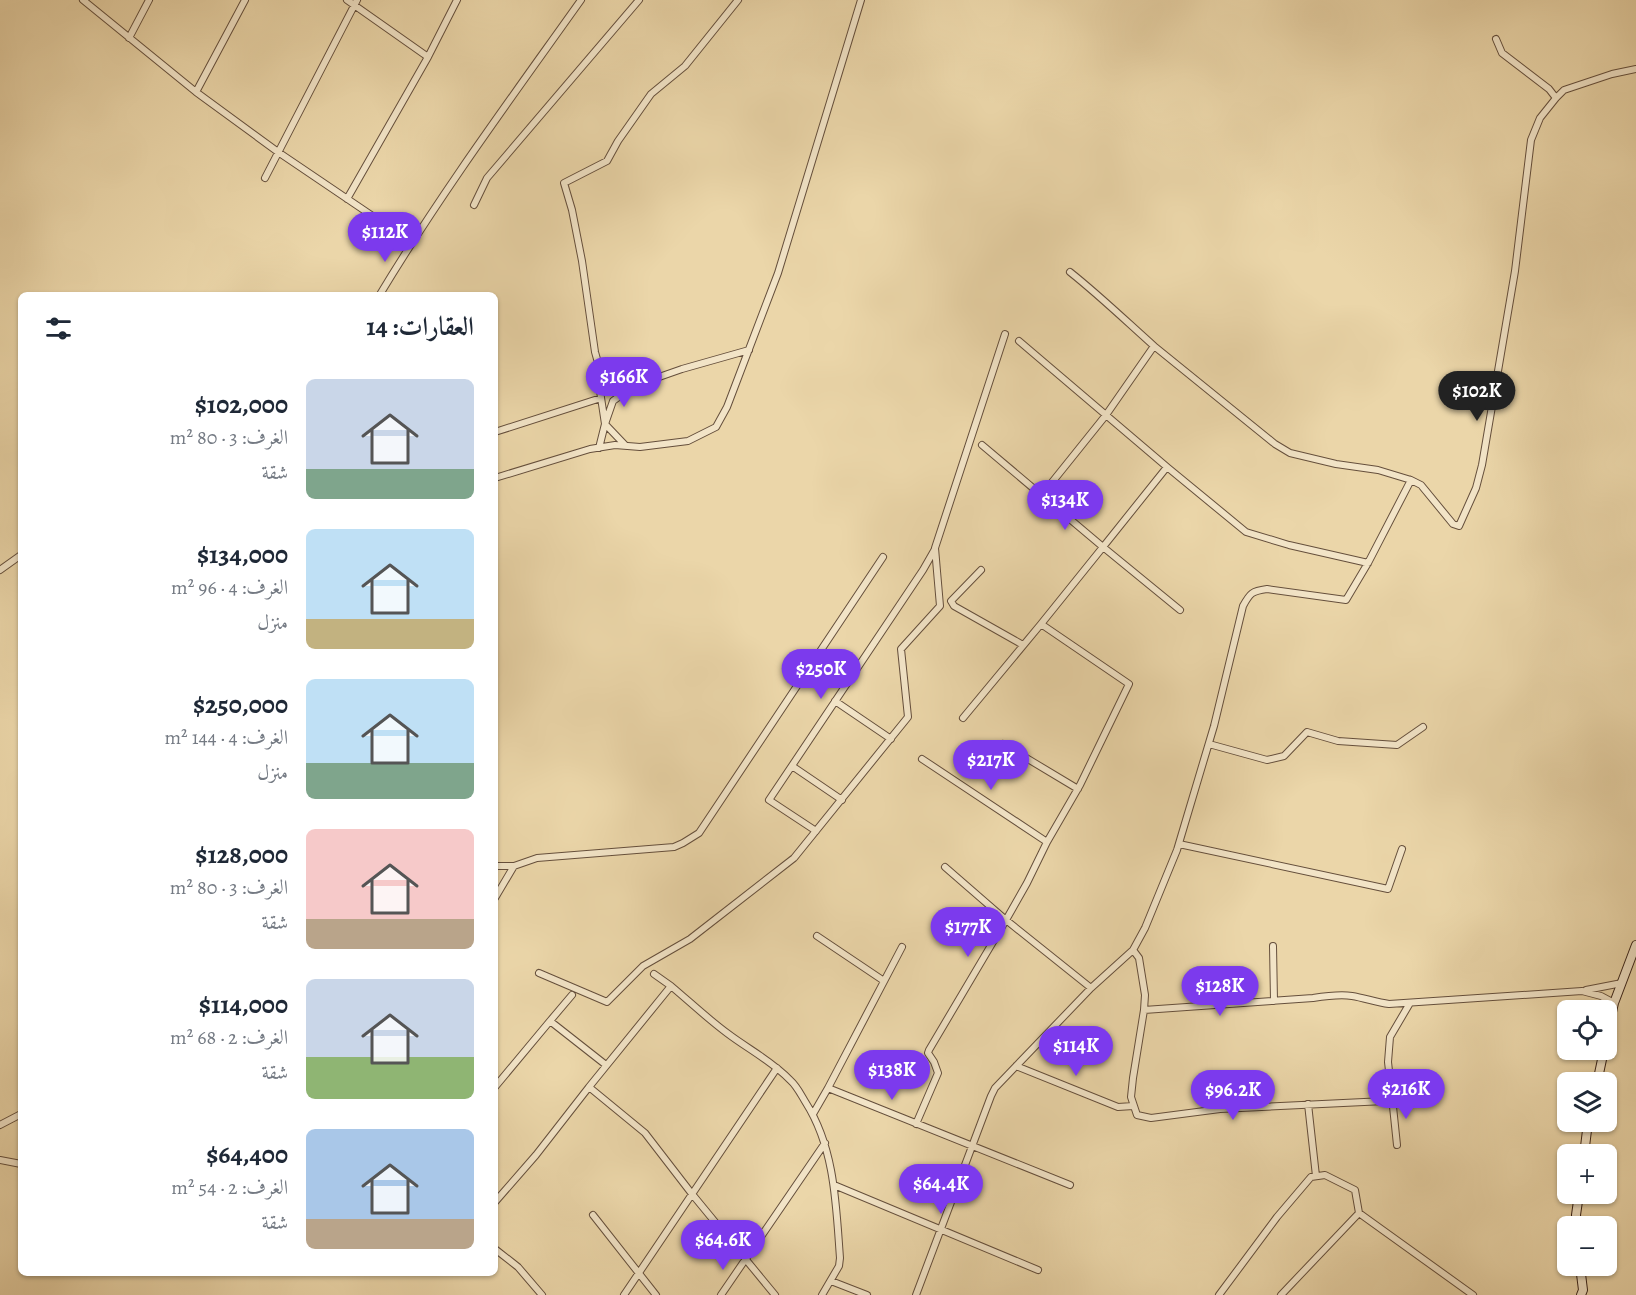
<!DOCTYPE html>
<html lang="ar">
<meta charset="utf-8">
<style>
body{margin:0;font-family:Alegreya,Amiri,serif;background:#f6f6f7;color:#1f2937;direction:rtl;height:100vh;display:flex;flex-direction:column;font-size:22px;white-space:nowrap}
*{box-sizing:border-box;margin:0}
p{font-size:20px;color:#747a83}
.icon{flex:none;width:33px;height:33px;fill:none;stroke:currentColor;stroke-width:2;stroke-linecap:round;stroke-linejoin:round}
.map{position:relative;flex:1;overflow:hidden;direction:ltr}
.side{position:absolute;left:18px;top:292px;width:480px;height:984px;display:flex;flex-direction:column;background:#fff;border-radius:9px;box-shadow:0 2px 4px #0004;direction:rtl}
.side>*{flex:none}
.fabs{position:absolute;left:1557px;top:1000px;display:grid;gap:12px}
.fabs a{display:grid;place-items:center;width:60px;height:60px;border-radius:9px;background:#fff;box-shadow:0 2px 4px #0004;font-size:30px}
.price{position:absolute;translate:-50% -51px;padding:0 14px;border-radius:21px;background:#7c3aed;color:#fff;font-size:20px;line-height:39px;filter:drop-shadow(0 2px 3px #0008)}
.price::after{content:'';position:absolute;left:50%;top:36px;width:18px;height:14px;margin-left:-9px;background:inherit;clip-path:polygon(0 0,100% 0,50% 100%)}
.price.on{background:#222;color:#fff}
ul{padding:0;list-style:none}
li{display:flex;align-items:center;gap:18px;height:150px;padding:0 24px}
li span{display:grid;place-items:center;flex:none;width:168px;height:120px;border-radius:9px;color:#555}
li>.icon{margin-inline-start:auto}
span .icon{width:72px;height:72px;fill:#fffc;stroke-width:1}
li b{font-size:26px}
h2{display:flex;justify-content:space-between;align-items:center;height:72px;padding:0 24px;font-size:26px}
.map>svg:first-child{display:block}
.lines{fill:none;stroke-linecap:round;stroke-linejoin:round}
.street-casing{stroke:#654f3c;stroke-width:8}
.secondary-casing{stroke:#382218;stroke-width:10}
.street{stroke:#f2e4c7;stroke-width:6}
.secondary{stroke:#f2e4c7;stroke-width:8}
</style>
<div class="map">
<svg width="1636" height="1295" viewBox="0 0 1636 1295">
<rect width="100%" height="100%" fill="#ebd6a9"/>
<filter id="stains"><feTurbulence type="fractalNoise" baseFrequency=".00333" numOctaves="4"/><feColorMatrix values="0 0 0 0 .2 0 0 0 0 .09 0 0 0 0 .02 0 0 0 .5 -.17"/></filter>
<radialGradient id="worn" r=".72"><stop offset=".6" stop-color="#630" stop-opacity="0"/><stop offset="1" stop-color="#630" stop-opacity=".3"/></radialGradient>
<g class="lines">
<g class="street-casing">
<path id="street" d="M83 0 196 92 278 152 411 242
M347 0 428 57
M738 0 685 66 651 94 618 141 607 161 564 183 572 210 582 261 595 352 604 384 616 389 642 383 682 369 749 350
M129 38 149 0
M1496 39 1502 53 1549 89 1556 98
M196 92 245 0
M265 178 357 0
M347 199 428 57 457 0
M474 205 487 178 639 0
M379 296C441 193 512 97 581 0
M1019 341 1167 467
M1154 346 1275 444 1290 453 1336 464 1378 470 1411 480 1421 485 1453 524 1459 526 1476 488 1482 465 1515 271 1531 140 1540 118 1556 98 1564 90 1612 74 1636 69
M495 432 601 398
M625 445 605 424 613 401 632 387
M982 445 1103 547 1167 467 1246 532 1289 545 1368 563
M599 448 605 424 600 391 602 380
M495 478 590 449 615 445 640 447 688 441 716 427 727 407 778 273 861 0
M1041 496 1106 415 1154 346C1126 321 1099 295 1070 272
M0 570 21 555
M981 570 951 601 954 606 1023 645
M835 701 891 739
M963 718 1041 624
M1003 744 1078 789
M1209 744 1267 760 1284 756 1307 732 1338 741 1397 745 1423 727
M922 759 1047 842
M792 766 842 800
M816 831 769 800 923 570 935 549
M1179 844 1388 889 1402 849
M495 866H514L495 898
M514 866 537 858 674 847 683 843 699 833 883 557
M945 867 1006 920 1027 883 1047 842 1080 785 1129 684 1041 624 1103 547 1180 610
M817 936 884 981
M1273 946 1274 1001
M902 947 828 1088 1070 1185
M1133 950 1139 958 1145 995 1144 1010 1133 1078 1131 1097 1137 1115 1151 1118 1220 1109 1385 1101 1392 1097 1388 1062 1390 1037 1410 1003
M539 973 607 1002 643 966 690 939 794 858 908 717 901 649 940 606 935 548 1005 334
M654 974 671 986
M1586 990 1622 983
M1144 1010 1313 998C1326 996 1339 994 1352 996 1364 998 1376 1002 1389 1004L1582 991 1601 996 1614 1003
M550 1021 572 995
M1016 1066 1118 1107 1133 1106
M495 1087 550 1021 606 1065
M1392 1097 1397 1145
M1308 1104 1316 1176
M813 1114 828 1088
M916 1124 938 1073 934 1062 928 1053 929 1050 1006 920 1091 988
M0 1125 21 1114
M0 1160 21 1164
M834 1185 1038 1270
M495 1202 536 1155 589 1087
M593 1215 656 1295
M495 1249 518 1267 542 1295
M831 1281 867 1295
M624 1295 777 1068
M721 1295 825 1143
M775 1295 692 1194 645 1133 589 1087 671 986C690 1002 708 1019 727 1033 748 1049 772 1061 790 1080 797 1086 801 1095 806 1103 835 1149 836 1205 840 1258L839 1266 822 1295
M916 1295 991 1096 995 1088 1091 988 1133 950 1145 928 1177 850 1214 726 1243 606C1250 593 1252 591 1267 589L1346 600 1368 563 1411 480
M1219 1295 1277 1217 1311 1177 1325 1175 1355 1190 1359 1213
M1281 1295 1359 1213 1473 1295"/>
</g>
<g class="secondary-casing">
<path id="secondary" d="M1606 1039 1614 1003 1636 945
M1597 1083 1604 1050
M1584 1155 1588 1122
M1577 1227 1576 1215 1579 1194
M1580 1266 1583 1290 1581 1295"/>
</g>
<use href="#street" class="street"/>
<use href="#secondary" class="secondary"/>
</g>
<rect width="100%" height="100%" filter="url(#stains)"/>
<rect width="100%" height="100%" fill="url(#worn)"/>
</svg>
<div class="fabs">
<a><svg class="icon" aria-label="locate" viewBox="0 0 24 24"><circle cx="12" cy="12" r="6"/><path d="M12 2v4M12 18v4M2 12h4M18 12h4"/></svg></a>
<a><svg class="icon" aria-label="layers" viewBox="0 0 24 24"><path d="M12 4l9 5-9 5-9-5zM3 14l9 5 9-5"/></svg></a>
<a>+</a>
<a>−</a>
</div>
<b class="price" style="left:385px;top:263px">$112K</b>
<b class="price" style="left:624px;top:408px">$166K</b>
<b class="price on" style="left:1477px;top:422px">$102K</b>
<b class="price" style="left:1065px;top:531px">$134K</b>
<b class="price" style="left:821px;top:700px">$250K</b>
<b class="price" style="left:991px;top:791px">$217K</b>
<b class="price" style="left:968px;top:958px">$177K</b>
<b class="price" style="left:1220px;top:1017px">$128K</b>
<b class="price" style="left:1076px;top:1077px">$114K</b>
<b class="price" style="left:892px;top:1101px">$138K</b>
<b class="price" style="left:1406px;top:1120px">$216K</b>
<b class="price" style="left:1233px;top:1121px">$96.2K</b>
<b class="price" style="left:941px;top:1215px">$64.4K</b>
<b class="price" style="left:723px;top:1271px">$64.6K</b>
<section class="side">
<h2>العقارات: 14<svg class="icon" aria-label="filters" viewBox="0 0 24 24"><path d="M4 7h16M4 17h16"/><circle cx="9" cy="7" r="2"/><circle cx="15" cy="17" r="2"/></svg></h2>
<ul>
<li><span style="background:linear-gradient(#c9d6e8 75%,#7fa58c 0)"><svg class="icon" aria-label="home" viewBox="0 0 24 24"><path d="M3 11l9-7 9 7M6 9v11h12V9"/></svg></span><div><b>$102,000</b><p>الغرف: 3 · 80 m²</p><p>شقة</p></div></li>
<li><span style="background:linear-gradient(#bfe0f5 75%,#c2b280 0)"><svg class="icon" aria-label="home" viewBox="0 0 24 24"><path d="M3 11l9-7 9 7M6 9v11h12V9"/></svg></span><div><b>$134,000</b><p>الغرف: 4 · 96 m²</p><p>منزل</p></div></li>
<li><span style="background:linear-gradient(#bfe0f5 70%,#7fa58c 0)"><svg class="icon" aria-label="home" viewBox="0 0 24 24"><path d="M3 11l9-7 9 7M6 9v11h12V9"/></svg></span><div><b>$250,000</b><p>الغرف: 4 · 144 m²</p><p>منزل</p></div></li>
<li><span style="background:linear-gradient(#f6c9c9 75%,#b9a48a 0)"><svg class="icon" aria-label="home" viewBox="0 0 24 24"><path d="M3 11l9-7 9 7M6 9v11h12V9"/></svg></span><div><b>$128,000</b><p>الغرف: 3 · 80 m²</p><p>شقة</p></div></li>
<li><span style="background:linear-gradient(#c9d6e8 65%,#8fb573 0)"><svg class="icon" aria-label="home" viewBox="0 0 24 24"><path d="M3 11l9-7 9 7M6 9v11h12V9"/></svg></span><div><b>$114,000</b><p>الغرف: 2 · 68 m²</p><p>شقة</p></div></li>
<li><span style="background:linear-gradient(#a9c7e8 75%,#b9a48a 0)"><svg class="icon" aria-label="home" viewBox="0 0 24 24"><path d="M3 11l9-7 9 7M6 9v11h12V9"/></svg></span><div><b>$64,400</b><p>الغرف: 2 · 54 m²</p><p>شقة</p></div></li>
</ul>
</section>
</div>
